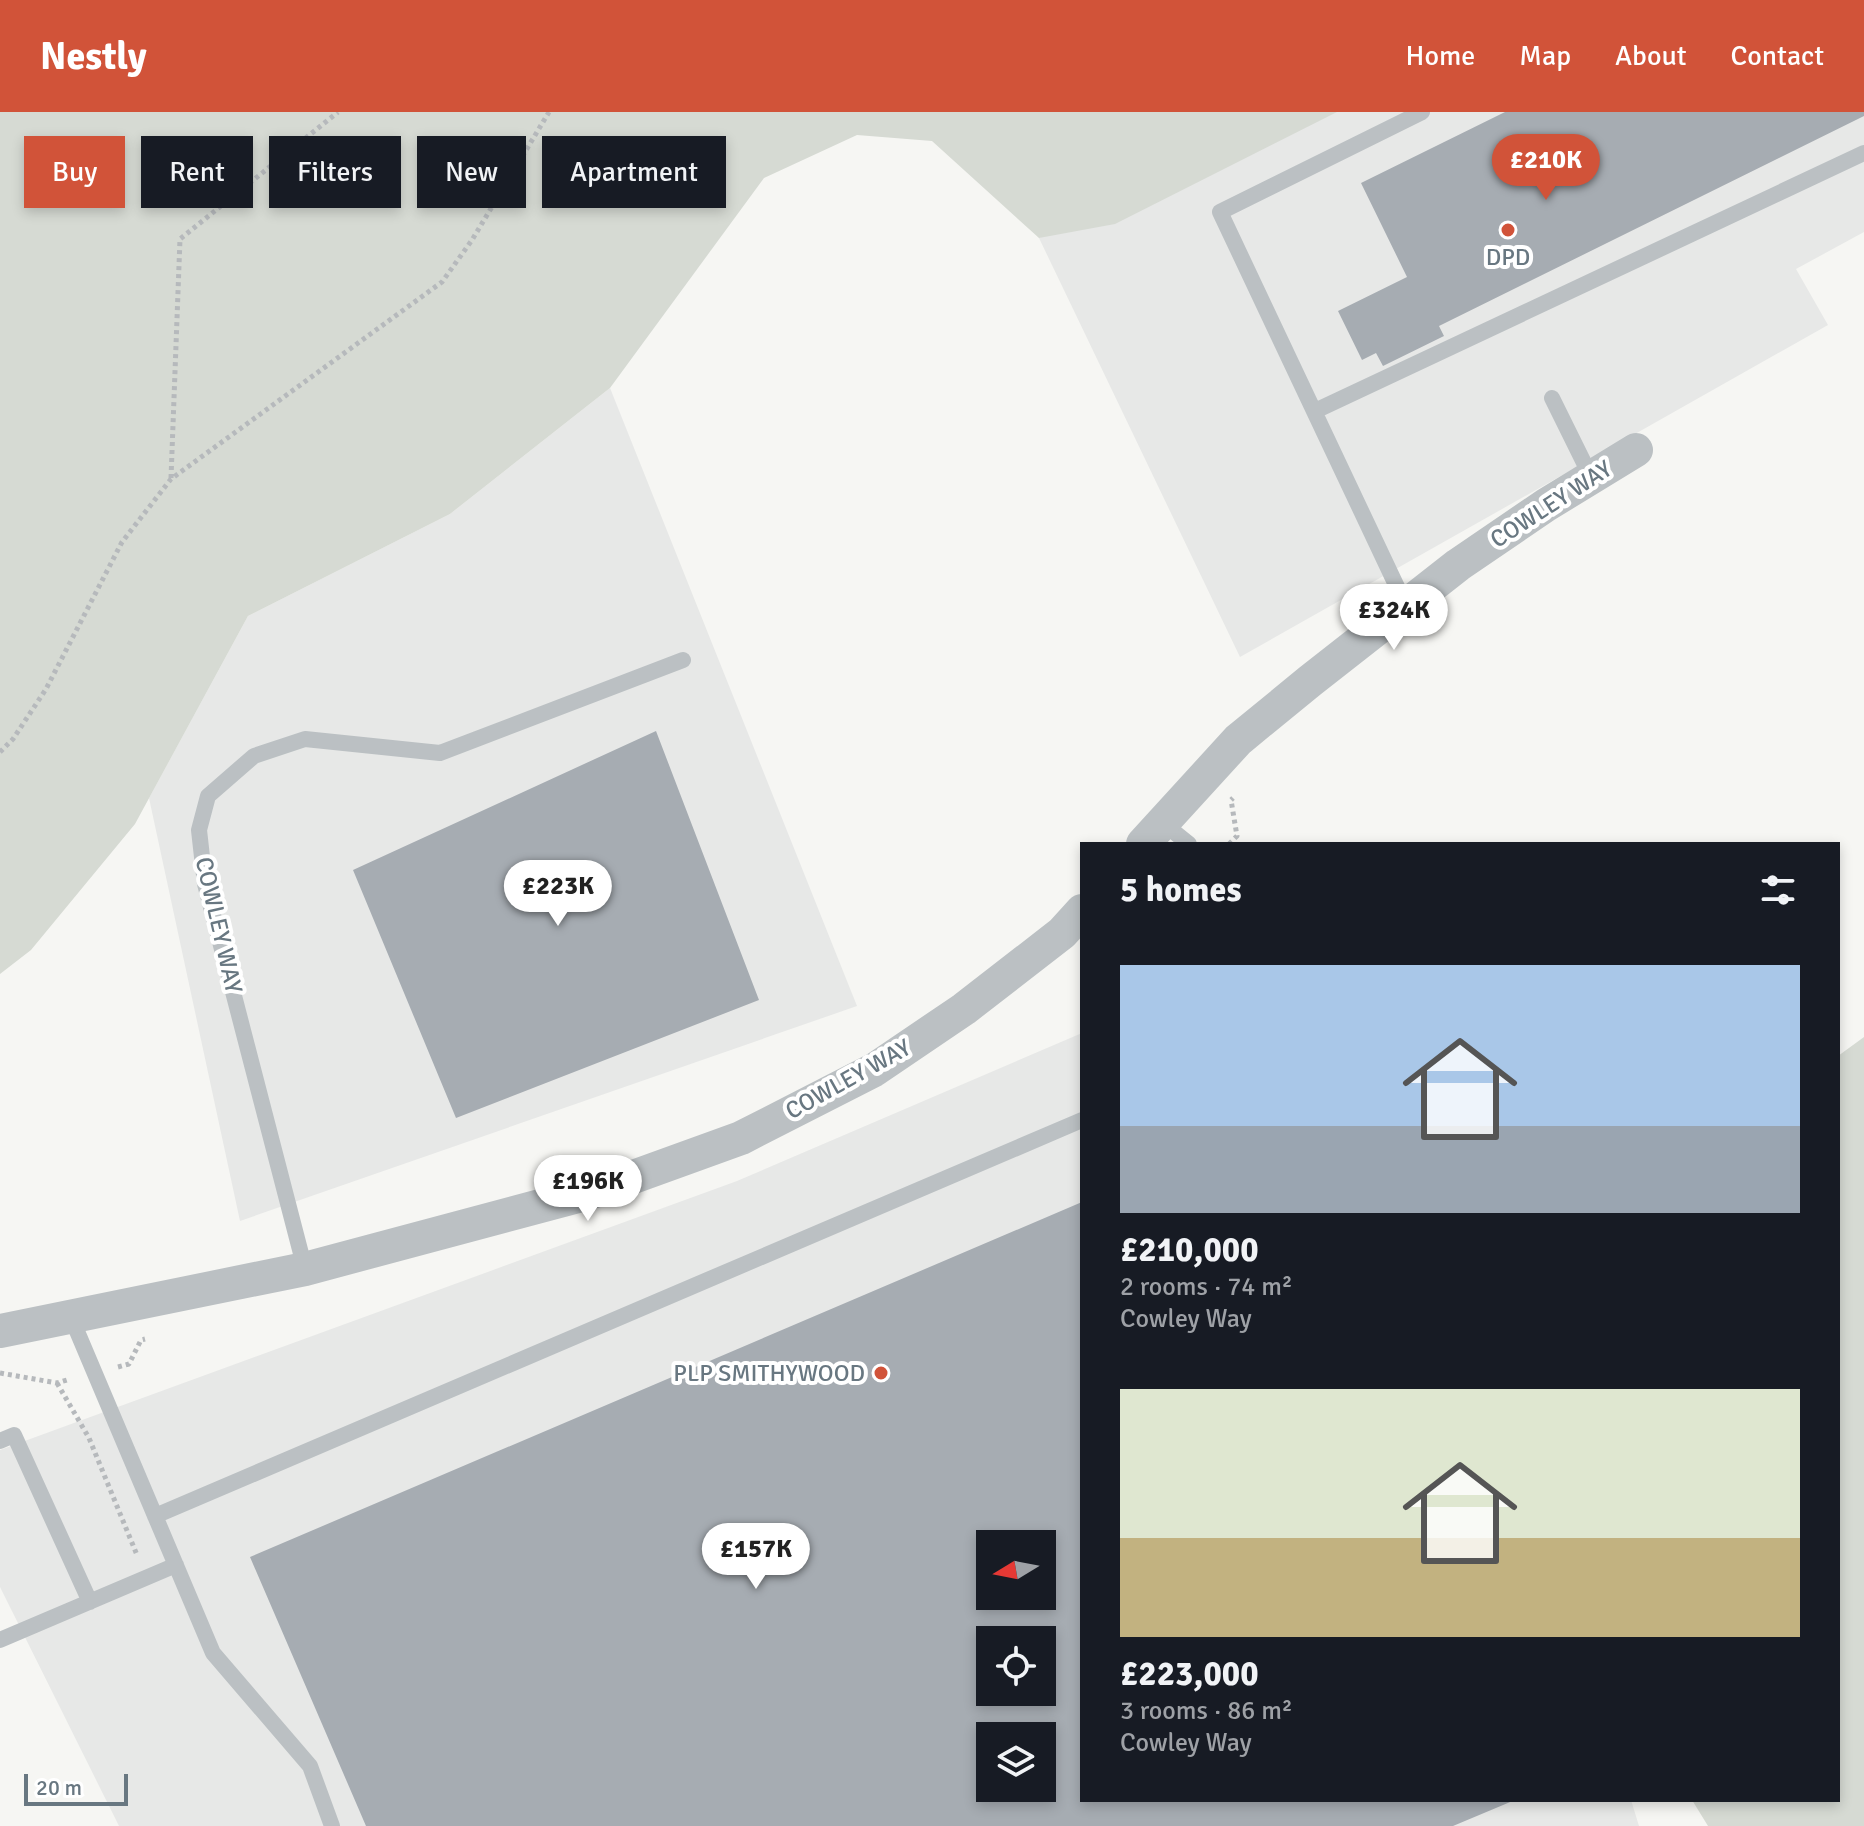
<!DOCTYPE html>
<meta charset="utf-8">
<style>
body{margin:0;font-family:Signika,sans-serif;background:#242831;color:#f1f3f6;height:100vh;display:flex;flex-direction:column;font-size:30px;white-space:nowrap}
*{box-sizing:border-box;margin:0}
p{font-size:26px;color:#9ea1a6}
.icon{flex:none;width:44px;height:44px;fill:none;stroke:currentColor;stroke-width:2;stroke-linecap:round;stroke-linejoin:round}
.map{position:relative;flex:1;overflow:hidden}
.sheet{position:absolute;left:1080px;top:730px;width:760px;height:960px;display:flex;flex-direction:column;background:#171b24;border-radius:0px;box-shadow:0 4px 12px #0003}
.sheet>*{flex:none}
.hud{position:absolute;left:24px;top:24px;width:760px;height:72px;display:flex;gap:16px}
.needle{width:52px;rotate:260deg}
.buttons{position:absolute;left:976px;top:1418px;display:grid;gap:16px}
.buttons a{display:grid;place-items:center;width:80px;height:80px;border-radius:0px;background:#171b24;box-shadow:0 4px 12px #0003;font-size:40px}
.scale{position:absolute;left:24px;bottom:20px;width:104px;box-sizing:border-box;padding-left:8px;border:4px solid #687781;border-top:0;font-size:22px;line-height:28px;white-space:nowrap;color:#687781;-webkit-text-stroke:6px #fff;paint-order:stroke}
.price{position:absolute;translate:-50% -68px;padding:0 18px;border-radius:28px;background:#fff;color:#222;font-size:26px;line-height:52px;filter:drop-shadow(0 2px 4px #0008)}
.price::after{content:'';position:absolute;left:50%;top:48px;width:24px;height:18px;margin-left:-12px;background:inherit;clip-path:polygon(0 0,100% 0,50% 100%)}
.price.current{background:#d15339;color:#fff}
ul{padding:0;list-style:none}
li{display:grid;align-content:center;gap:16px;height:424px;padding:0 40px}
li span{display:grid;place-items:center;height:248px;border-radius:0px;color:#555}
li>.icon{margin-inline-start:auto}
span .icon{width:144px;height:144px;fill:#fffc;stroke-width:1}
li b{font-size:34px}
h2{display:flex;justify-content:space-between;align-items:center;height:96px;padding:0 40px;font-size:34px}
.tag{padding:0 28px;border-radius:0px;background:#171b24;box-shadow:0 4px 12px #0003;font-size:28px;line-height:72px}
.tag.current{background:#d15339;color:#fff}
header{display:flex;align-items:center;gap:48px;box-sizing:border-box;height:112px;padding:0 40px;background:#d15339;color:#fff}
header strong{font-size:38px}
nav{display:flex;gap:44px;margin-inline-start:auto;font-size:28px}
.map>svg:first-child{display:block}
.built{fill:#e7e8e7;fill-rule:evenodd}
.green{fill:#d6dad3}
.building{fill:#a6acb2;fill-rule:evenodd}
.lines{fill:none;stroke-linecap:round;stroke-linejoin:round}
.path{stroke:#b6b9bc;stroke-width:5;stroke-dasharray:4 4;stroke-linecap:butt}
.lane{stroke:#bbc0c3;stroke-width:16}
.street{stroke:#bbc0c3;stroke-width:34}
.poi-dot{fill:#d15339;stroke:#fff;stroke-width:3}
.labels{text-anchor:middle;stroke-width:8;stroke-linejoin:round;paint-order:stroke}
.poi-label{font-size:24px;fill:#687781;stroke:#fff}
.street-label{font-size:24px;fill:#687781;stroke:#fff}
</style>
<header>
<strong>Nestly</strong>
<nav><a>Home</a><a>Map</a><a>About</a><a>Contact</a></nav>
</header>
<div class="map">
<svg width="1864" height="1714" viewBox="0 0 1864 1714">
<rect width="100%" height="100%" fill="#f6f6f3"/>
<path class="built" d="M1306 0H1864V120L1796 157 1828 213 1240 545 1039 126Z
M610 276 857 894 240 1109 149 686 248 504 450 402Z
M1082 921V1688H1631L1639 1714H119L0 1475V1338L737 1069ZM990 1432H1042V1484H990ZM990 1528H1042V1580H990ZM990 1624H1042V1676H990Z"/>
<path class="green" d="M0 0H1337L1115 112 1039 126 932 29 857 23 764 66 610 276 450 402 248 504 135 712 31 838 0 862Z
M1864 925V1714H1708L1692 1688H1838V944Z"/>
<path class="building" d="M1505 0H1864V4L1439 214 1444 224 1383 254 1376 241 1362 248 1338 199 1407 165 1361 71Z
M656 619 759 888 456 1006 353 758Z
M1082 1090V1688H1515L1453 1714H366L250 1445ZM990 1432H1042V1484H990ZM990 1528H1042V1580H990ZM990 1624H1042V1676H990Z"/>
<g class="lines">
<path class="path" d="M171 366 180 127 338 0
M0 640 13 627 46 577 122 430 171 367 442 170 472 128 549 0
M1229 732 1237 724 1231 688 1233 686
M118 1255 129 1252 141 1228 145 1227
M0 1261 57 1271 70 1267
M57 1271 89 1326 137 1443"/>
<path class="lane" d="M1552 286 1591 365
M1315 299 1864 41
M1406 494 1220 100 1422 0
M1163 711 1189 732
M305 1157 205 772 199 718 208 684 254 644 305 627 440 641 683 548
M71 1205 213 1541 310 1654 332 1714
M0 1329 14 1323 90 1490
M155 1404 1082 1008
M0 1528 176 1453"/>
<path class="street" d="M1143 732 1238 628 1310 569 1458 453 1546 393 1636 338
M0 1219 305 1157 589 1081 741 1026 874 958 964 897 1062 821 1082 799"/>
</g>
<g class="poi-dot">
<circle cx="1508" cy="118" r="8"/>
<circle cx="881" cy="1261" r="8"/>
</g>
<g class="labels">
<g class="poi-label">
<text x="1508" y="153">DPD</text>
<text x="865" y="1269" text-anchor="end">PLP SMITHYWOOD</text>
</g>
<g class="street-label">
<text transform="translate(1551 392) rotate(-33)" y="8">COWLEY WAY</text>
<text transform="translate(219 813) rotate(77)" y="8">COWLEY WAY</text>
<text transform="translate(848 967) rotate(-29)" y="8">COWLEY WAY</text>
</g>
</g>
</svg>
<div class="buttons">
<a><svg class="needle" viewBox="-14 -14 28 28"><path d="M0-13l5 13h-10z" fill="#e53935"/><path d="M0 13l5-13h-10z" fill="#9ea1a6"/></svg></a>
<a><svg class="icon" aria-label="locate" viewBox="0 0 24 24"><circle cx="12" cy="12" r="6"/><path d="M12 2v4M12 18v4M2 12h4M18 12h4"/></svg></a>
<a><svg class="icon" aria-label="layers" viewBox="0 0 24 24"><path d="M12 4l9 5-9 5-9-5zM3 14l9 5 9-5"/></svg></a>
</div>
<div class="scale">20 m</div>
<b class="price current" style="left:1546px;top:90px">£210K</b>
<b class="price" style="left:1394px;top:540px">£324K</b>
<b class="price" style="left:558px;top:816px">£223K</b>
<b class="price" style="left:588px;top:1111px">£196K</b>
<b class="price" style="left:756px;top:1479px">£157K</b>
<div class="hud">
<a class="tag current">Buy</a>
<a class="tag">Rent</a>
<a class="tag">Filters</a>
<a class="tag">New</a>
<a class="tag">Apartment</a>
</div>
<section class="sheet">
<h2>5 homes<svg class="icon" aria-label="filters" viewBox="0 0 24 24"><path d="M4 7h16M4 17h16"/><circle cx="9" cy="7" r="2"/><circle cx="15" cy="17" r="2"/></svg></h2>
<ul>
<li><span style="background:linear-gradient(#a9c7e8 65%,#9aa5b1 0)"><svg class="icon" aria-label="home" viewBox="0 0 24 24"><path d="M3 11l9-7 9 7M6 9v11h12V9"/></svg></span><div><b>£210,000</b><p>2 rooms · 74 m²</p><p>Cowley Way</p></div></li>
<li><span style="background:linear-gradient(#dfe7d0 60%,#c2b280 0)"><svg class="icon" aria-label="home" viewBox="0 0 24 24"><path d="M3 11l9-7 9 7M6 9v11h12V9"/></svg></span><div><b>£223,000</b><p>3 rooms · 86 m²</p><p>Cowley Way</p></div></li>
</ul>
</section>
</div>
